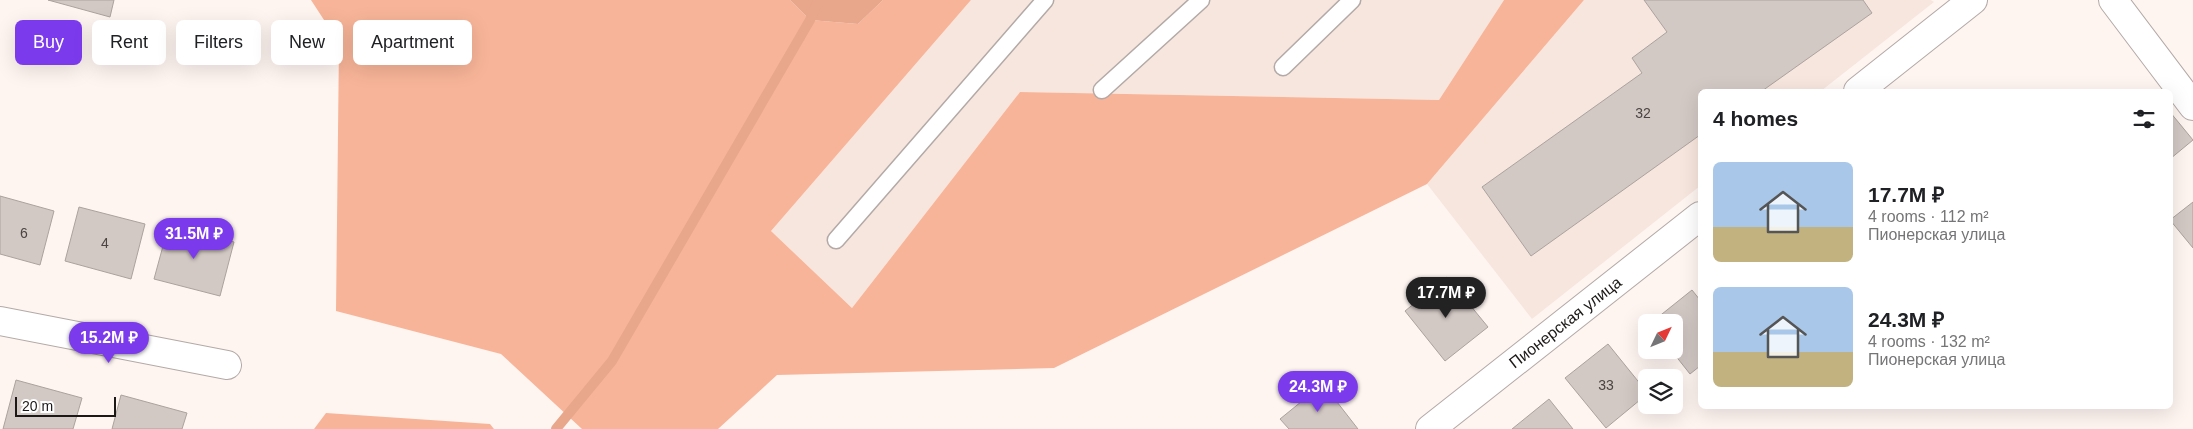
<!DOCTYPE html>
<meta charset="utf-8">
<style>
body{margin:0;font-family:Arial,sans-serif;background:#f6f6f6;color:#202124;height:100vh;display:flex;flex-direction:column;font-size:19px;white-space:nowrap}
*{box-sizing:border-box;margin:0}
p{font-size:16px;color:#757577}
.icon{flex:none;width:28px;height:28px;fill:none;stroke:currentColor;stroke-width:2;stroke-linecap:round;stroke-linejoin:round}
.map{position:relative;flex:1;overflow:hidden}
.sheet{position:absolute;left:1698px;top:89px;width:475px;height:320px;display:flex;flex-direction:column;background:#fff;border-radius:8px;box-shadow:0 5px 20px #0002}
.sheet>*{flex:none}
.top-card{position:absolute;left:15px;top:20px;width:475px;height:45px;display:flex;gap:10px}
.needle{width:32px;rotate:47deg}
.fabs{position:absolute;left:1638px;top:314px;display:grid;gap:10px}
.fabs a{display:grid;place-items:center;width:45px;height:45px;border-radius:8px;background:#fff;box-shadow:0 5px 20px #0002;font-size:25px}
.scale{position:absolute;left:15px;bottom:12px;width:101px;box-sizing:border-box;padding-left:5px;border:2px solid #1c1817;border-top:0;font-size:14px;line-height:18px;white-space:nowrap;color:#1c1817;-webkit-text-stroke:4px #fff;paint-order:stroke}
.price{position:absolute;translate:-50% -42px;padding:0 11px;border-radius:18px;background:#7c3aed;color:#fff;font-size:16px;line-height:32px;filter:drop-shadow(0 1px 2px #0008)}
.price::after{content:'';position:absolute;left:50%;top:30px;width:15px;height:11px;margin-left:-8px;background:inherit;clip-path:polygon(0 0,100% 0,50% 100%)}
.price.on{background:#222;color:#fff}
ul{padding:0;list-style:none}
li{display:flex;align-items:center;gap:15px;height:125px;padding:0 15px}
li span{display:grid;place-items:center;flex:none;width:140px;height:100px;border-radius:8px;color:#555}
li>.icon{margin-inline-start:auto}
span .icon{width:60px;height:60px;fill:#fffc;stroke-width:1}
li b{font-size:21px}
h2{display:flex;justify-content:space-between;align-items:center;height:60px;padding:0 15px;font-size:21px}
.chip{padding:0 18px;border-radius:8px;background:#fff;box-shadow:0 5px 20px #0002;font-size:18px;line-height:45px}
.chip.on{background:#7c3aed;color:#fff}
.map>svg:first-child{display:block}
.built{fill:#f7e6de}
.forest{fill:#f7b498}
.water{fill:#e8a68a}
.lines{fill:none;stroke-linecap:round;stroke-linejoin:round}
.stream{stroke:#e8a68a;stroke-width:10}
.building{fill:#d2c8c4;stroke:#aba29e}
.service-casing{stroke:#b3a9a6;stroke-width:19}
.minor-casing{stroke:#b3a9a6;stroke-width:30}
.service{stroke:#fff;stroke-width:16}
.minor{stroke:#fff;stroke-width:28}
.labels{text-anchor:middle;stroke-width:4;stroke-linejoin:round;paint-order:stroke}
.number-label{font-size:14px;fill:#4a4442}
.street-label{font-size:16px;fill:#1c1817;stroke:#fff}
</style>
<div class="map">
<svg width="2193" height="429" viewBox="0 0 2193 429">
<rect width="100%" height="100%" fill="#fef5f1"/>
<path class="built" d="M971 0H1504L1439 100 1020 92 852 308 771 231Z
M1584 0H1931L1934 2 1821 91H1700V186L1532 319 1427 184Z"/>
<path class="forest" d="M311 0H790L810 20 858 24 883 0H971L771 231 852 308 1020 92 1439 100 1504 0H1584L1427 184 1054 368 777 375 718 429H582L501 354 336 311 339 43Z
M326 413 490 424 494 429H314Z"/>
<path class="water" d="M790 0H883L858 24 810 20Z"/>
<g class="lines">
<path class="stream" d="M556 429 612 361 810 20 818 0"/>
</g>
<path class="building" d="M48 0H114L110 17Z
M1644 0H1863L1872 13 1762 91H1700V135L1531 256 1482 187 1642 73 1632 58 1667 32Z
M2170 112 2193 140 2170 159Z
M0 196 54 211 40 265 0 254Z
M2193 202V248L2170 220Z
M79 207 145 224 131 279 65 261Z
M169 224 234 242 220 296 154 279Z
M1447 277 1488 327 1445 361 1405 311Z
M1692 290 1700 300V366L1690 374 1671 350H1674V322H1652Z
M1608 344 1646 391V395L1606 428 1565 378Z
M16 380 82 398 73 429H3Z
M1323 384 1358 429H1289L1280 419Z
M121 395 187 413 182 429H112Z
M1549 399 1573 429H1512Z"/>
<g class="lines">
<g class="service-casing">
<path id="service" d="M1283 67 1352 0
M1102 90 1201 0
M836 240 1045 0"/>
</g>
<g class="minor-casing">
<path id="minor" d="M2113 0 2193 106
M1858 91 1973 0
M0 321 227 365
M1430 429 1700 216"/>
</g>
<use href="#service" class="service"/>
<use href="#minor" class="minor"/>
</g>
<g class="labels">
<g class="number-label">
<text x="1643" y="118">32</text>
<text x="24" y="238">6</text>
<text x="105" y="248">4</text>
<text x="1606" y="390">33</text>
</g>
<g class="street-label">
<text transform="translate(1565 322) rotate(-38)" y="6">Пионерская улица</text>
</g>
</g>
</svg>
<div class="fabs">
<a><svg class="needle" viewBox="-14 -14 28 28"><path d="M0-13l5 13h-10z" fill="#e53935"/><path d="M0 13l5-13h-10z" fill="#757577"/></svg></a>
<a><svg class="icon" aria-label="layers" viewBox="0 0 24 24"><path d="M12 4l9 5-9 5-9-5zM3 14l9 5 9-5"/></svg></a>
</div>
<div class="scale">20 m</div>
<b class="price" style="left:194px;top:260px">31.5M ₽</b>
<b class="price on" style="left:1446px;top:319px">17.7M ₽</b>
<b class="price" style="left:109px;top:364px">15.2M ₽</b>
<b class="price" style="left:1318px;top:413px">24.3M ₽</b>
<div class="top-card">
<a class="chip on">Buy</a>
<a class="chip">Rent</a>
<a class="chip">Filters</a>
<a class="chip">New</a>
<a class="chip">Apartment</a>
</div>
<section class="sheet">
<h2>4 homes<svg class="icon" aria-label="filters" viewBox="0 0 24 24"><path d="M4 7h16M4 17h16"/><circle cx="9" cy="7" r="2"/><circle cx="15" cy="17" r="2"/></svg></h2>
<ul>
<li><span style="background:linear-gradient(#a9c7e8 65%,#c2b280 0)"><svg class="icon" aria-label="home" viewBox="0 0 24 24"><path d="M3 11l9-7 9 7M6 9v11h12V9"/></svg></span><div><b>17.7M ₽</b><p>4 rooms · 112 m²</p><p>Пионерская улица</p></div></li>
<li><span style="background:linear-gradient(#a9c7e8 65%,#c2b280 0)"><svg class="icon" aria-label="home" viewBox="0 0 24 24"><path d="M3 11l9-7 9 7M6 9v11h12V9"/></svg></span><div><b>24.3M ₽</b><p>4 rooms · 132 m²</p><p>Пионерская улица</p></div></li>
</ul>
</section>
</div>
